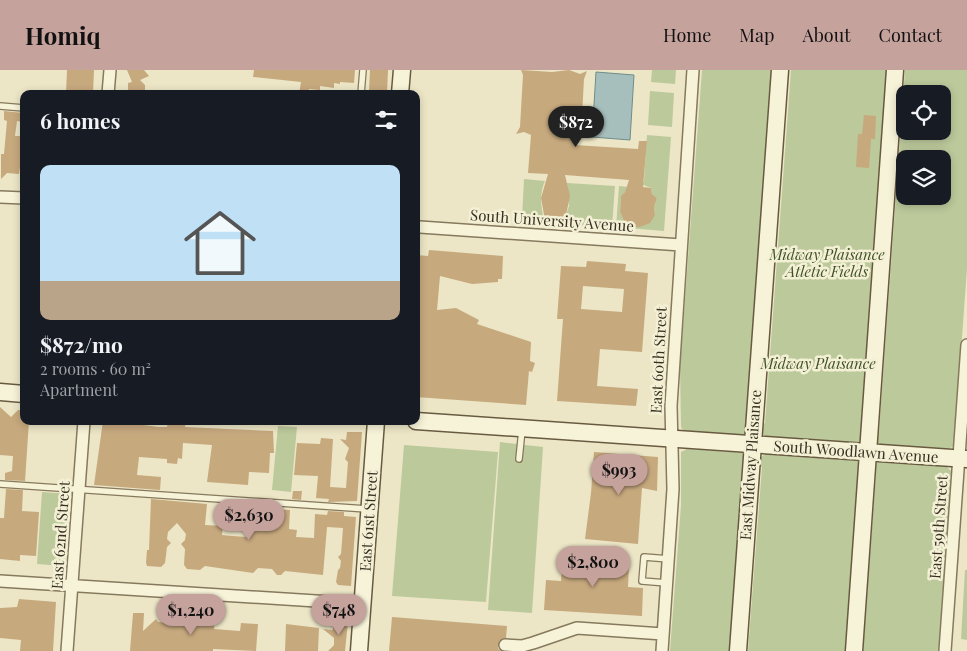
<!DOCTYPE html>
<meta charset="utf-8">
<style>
body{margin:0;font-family:"Playfair Display",serif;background:#20242c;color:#f1f3f6;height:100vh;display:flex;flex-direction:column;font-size:19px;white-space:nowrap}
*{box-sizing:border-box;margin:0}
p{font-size:16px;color:#9ea1a6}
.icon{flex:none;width:28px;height:28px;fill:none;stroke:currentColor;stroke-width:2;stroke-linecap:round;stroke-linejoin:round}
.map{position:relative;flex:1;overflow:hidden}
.sheet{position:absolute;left:20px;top:20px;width:400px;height:335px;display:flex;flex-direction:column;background:#171b24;border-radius:10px;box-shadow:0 2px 8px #0003}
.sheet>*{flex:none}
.tools{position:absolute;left:896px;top:15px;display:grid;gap:10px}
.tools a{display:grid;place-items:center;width:55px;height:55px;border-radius:10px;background:#171b24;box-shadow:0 2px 8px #0003;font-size:25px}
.price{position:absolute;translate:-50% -42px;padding:0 11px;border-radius:18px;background:#c6a29d;color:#111;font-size:16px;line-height:32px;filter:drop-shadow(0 1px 2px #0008)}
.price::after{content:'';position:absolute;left:50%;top:30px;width:15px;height:11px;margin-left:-8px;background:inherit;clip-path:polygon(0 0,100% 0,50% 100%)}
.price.active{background:#222;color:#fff}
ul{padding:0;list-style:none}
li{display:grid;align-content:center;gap:10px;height:265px;padding:0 20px}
li span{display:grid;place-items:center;height:155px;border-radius:10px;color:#555}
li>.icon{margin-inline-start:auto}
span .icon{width:90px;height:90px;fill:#fffc;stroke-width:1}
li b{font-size:21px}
h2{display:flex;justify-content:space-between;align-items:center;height:60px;padding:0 20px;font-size:21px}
header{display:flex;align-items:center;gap:30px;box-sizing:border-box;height:70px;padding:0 25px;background:#c6a29d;color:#111}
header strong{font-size:24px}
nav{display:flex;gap:28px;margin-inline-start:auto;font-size:18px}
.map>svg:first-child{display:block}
.green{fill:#bcc99b;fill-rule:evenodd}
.water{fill:#a7bfbc;stroke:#6e8d8b}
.building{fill:#c7a97e;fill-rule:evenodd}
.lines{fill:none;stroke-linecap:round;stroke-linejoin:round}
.lane-casing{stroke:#86795d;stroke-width:8}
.street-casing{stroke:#86795d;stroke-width:14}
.secondary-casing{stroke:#685a40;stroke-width:19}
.lane{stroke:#f7f3d9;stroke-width:5.5}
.street{stroke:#f7f3d9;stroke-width:11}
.secondary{stroke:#f7f3d9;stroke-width:16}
.labels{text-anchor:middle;stroke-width:5;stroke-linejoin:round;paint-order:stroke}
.street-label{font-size:15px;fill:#372f20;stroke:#f3f0d5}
.park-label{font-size:15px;font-style:italic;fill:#405228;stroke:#f3f0d5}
</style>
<header>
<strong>Homiq</strong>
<nav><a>Home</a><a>Map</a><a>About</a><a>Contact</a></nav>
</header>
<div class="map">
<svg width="967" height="581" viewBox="0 0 967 581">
<rect width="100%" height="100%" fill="#ece6c6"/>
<path class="green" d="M652 0H676L675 14 651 12Z
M702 0H773L746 365 688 362 682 359 681 356 680 297Z
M791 0H888L862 372 858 373 766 367 761 362V355L765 353Z
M905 0H967V199L954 376 947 380 880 375 877 373 875 363 879 362ZM905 24H942V61H905ZM905 89H942V126H905Z
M650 21 674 23 672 57 648 55Z
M647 65 671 67 664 161 616 157 619 116 629 117 621 127 620 142 624 151 632 156 640 157 655 145 654 137 657 128 652 124 651 118 641 114 644 111Z
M524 109 545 111C539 125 541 136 544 150L551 151V153L524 151V148H522Z
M567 113 615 116 612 157 557 154V151H564L569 136Z
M278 356 297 357 291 422 272 420Z
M500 372 543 377 532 543 488 540Z
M404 375 498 382 486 532 392 526Z
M687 379 745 383 731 581H670L681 435V382Z
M766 384 860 391 845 581H748L762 397 758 395 759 388Z
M879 392 946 396 951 401 939 581H863L876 404 873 403 875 394Z
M42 422 69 424 64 496 37 494Z
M965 500H967V570L961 569Z"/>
<path class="water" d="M596 2 634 5 630 70 592 67Z"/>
<path class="building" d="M67 0H94L93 24H66Z
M127 0H144L149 6 140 10 145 15V24H128V13L132 12Z
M254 0H355L354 13 340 12V14L334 13V18L320 16V20L309 19 308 24H299L301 12 253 7Z
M370 0H388L387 24H371L369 21Z
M521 0 552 2 569 0 580 4 587 1 584 9 581 64 575 75 638 79 639 71H647L643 117 651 118 652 124 657 128 654 137 655 145 650 153 640 157H632L624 151 620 142 621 126 625 122 629 110 565 105 570 126 566 145 563 151 545 150 541 128 548 104 528 103 531 65 524 62 516 64 520 57 523 5Z
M4 41 23 43 22 52 17 51 15 66H21L23 94 20 97 19 104 7 103 1 109V84H4L7 51 4 50Z
M864 45 876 46 875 69H871L869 98 856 97 858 64H862Z
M429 180 503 186 502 209H498V212L472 214 440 206 437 240 456 238 479 250 477 254 531 272 530 291 535 293 532 302 529 301 526 335 416 327V185L428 186Z
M587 191 626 194 625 201 648 203 642 282 600 279 597 316 638 319 636 336 557 331 563 249H557L561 196 586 197ZM583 216 624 219 622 242 581 239Z
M0 337 11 347 18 340H24V351H29L25 411 5 410V403L12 401 13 386 0 385Z
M103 351H129V353L158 357H167L168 351H186L185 357 273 361 274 383H270L269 403 249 402 248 415 207 412 212 375 183 373 182 389 178 388 177 394 167 393V389L139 387 137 405 161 407 160 420 94 415Z
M347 362H362L357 431 328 432 329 429 316 428 318 406 294 405 297 373 320 374 321 368 333 369 330 417 346 418 348 392 345 389 349 378 340 369 346 370Z
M594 382 658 387 657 421 642 418 638 474 585 469 591 423Z
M6 419 23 420 22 441 39 442 36 486 20 485V491L0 489V448H4Z
M293 421H302L301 430 292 429Z
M151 429 207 434 205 455 223 456 222 465 232 466 247 467 249 438 290 440 289 459 297 460 296 467 314 468 315 444 327 445 328 441 344 442V446L356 447 351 516 338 515 336 512 338 500 340 498 341 491 338 487 341 484 343 458 327 457 323 505 285 501 281 505H277L272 499 258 498 253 503 205 496 200 500 187 499 184 495 185 479 181 474 185 470 186 464 177 453 168 462 167 469 171 473 167 477 165 493 161 497 147 496 146 493 147 480H149Z
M563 480 589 481 588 493 629 496 628 517 643 518 642 546 544 540 546 510 561 511Z
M19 529 56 532 53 581H20L21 570 0 568V538L17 537Z
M133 543H144L143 561 156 549 158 552 185 554 196 553 197 547 215 548 214 559 240 561 241 553 258 554 256 581 213 579V581H130Z
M392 547 507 556 506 568 499 571 498 578 501 581H389Z
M333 551 348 552 345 581H328L334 575V568L323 559 333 560Z
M286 554 319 558 318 581H285Z"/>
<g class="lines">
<g class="lane-casing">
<path id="lane" d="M361 24 363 0
M0 36 24 38
M519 389 522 360
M0 414 367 439
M667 513 642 511 644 487 669 489"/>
</g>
<g class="street-casing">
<path id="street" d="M108 24 110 0
M0 127 24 128
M420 157 681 175
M0 511 363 534
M505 575 522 576 533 573 577 558 663 564
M67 581 84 351
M662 581 673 419 671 336 693 0
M945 581 967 275"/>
</g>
<g class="secondary-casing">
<path id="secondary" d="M400 24 402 0
M0 322 24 324
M416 351 967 389
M359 581 376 351
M738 581 780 0
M854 581 895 0"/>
</g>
<use href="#lane" class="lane"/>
<use href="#street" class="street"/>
<use href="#secondary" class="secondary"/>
</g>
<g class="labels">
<g class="street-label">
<text transform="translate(552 151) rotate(4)" y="5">South University Avenue</text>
<text transform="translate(659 290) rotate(-87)" y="5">East 60th Street</text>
<text transform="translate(856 382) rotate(4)" y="5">South Woodlawn Avenue</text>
<text transform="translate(751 395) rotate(-86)" y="5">East Midway Plaisance</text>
<text transform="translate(369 451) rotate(-86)" y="5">East 61st Street</text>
<text transform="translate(939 457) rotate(-86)" y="5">East 59th Street</text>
<text transform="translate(61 465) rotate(-86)" y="5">East 62nd Street</text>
</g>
<g class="park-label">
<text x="827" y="190">Midway Plaisance<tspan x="827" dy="17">Atletic Fields</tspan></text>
<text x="818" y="299">Midway Plaisance</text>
</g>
</g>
</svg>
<div class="tools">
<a><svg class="icon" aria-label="locate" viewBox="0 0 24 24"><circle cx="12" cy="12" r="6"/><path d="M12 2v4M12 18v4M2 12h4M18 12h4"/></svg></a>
<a><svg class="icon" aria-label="layers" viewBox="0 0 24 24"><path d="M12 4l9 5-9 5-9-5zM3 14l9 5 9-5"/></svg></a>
</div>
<b class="price active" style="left:576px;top:78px">$872</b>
<b class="price" style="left:619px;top:426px">$993</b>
<b class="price" style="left:249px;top:471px">$2,630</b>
<b class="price" style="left:593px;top:518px">$2,800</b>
<b class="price" style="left:191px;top:566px">$1,240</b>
<b class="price" style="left:339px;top:566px">$748</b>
<section class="sheet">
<h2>6 homes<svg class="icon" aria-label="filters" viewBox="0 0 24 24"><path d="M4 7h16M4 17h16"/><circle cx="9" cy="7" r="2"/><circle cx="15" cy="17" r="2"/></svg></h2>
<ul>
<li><span style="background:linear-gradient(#bfe0f5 75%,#b9a48a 0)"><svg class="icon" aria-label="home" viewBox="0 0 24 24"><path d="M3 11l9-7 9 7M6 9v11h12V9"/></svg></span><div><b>$872/mo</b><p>2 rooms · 60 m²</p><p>Apartment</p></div></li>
</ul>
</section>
</div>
